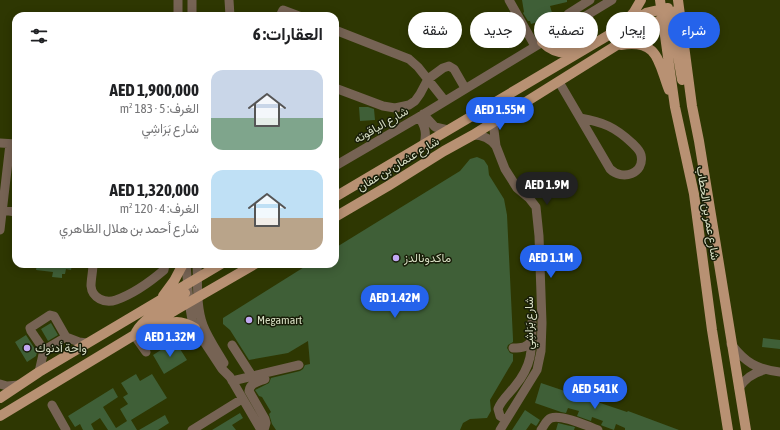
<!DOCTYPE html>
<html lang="ar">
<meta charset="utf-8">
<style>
body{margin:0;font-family:"Asap Condensed",Vazirmatn,sans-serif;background:#f2f2f2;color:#202124;direction:rtl;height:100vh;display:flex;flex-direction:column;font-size:15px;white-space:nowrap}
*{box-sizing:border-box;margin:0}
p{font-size:13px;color:#757577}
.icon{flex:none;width:22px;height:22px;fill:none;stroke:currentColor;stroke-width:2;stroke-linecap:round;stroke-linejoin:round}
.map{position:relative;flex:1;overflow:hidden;direction:ltr}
.side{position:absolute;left:12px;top:12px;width:327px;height:256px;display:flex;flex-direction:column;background:#fff;border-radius:12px;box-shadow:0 2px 10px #0003;direction:rtl}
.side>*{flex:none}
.top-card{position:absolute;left:351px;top:12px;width:369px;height:36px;direction:rtl;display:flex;gap:8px}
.price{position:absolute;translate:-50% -34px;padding:0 9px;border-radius:14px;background:#2563eb;color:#fff;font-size:13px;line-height:26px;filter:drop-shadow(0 1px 2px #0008)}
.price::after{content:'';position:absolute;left:50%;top:24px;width:12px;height:9px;margin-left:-6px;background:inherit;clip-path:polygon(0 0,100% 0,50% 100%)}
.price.on{background:#222;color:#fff}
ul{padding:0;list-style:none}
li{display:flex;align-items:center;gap:12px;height:100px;padding:0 16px}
li span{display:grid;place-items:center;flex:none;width:112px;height:80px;border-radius:12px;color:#555}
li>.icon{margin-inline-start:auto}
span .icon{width:48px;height:48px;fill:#fffc;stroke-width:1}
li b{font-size:17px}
h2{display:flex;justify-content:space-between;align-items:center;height:48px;padding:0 16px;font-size:17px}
.tag{padding:0 14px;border-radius:18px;background:#fff;box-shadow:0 2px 10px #0003;font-size:14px;line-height:36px}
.tag.on{background:#2563eb;color:#fff}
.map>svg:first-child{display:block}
.building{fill:#3f5f37}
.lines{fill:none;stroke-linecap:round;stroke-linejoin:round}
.minor{stroke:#766354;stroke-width:9}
.major{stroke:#b89173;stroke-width:10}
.poi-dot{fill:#c1a8f3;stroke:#181d08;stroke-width:1.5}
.labels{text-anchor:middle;stroke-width:3;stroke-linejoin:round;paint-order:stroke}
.street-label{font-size:12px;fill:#d6ddc2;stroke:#181d08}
.poi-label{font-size:12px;fill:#d6ddc2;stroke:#181d08;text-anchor:start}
</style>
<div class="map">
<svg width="780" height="430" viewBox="0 0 780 430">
<rect width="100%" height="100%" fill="#2e3702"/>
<path class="building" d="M522 0H567V2L550 6 553 16 544 18V20L531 24 530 21H528L523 13 524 12Z
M359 107H368L374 109 375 120 360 121Z
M477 157 484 160 488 166 489 175 504 199 507 215 513 339V342L508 345 507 348 510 353 513 354V361L490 400 491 411 487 418 470 419 463 423 460 430H276L272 424 269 414 271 412 262 397 259 396 255 390 269 383 271 378 300 371 303 369 305 365 310 364 308 341 288 353 249 360 230 330 223 324V318L309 264H335V248L460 171 470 159Z
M37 264H72L71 270 66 269 65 274H62V278L52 277 53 272 36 270Z
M51 323 58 335 48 341 41 329Z
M26 335 37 352 36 356 27 362 15 342Z
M763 338 780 340V349L762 347Z
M175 341 187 360 164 374 153 355Z
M136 374 140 381 152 374 167 398 131 420 137 430H108L100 418 91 424 94 430H83L80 424 75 427 68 416 113 388 118 397 103 407 116 428 127 421 120 409 128 404 123 397 128 394 121 383Z
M541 383 627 412 628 411 679 430H625V428L616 424 614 430 603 426 601 425 603 421 592 417 591 421 577 416 579 411 568 408 566 413 561 412 535 403Z
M525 410 540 420 537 425 536 426 531 423 526 430H512Z
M240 413 243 418 232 425 236 430H212Z
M165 415 169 423 158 430H139Z
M558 423 566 425 575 427 574 430H556Z"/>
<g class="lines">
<path class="minor" d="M178 0V16
M192 0V16
M229 0 230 16
M509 0 535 46
M568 14 590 0
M280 16 283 10 299 16
M335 30 409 59 418 67 445 101
M559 82 610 169C622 181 645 174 641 155 640 150 636 147 632 143 615 127 603 122 580 118
M335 88 383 106 395 108 409 105 415 101 420 94 428 79 443 68 449 66 454 69 465 88
M423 114 435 127 448 130
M419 117C425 126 427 133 424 144
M493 122 496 146 505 169 517 188 529 198 536 207 539 236 542 323 541 351 537 370 500 430
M473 135C483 135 490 138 496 146
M0 143 16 144
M335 166 419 117 612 0
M2 210 16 212
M0 230 10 144
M93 264C93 271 91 279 91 286 92 298 105 304 116 300 133 294 150 282 164 270L165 264
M186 264 189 302 192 320 195 328 222 369 230 377 261 430
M197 264C198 284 196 306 203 325 208 338 217 351 224 363
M134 335 146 352
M731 344C746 363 756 369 780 372
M232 345 252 376
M513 348C521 348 527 348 532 340
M44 350 31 331 30 328 50 315 54 316 66 337
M39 372 44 350 66 337 79 342 87 343
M232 381 299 365
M0 384 7 386 19 385
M739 388C745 378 753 373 764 370
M52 405 66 430
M506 420 500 416 498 409C501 400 510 393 515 386 533 364 532 349 532 322
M192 430 242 399
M264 430 266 423 265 419 249 391C250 383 258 382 265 379
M541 430C544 426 546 420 551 418 561 414 588 426 598 430"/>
<path class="major" d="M660 0 675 107 694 194 712 330 728 430
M678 0 692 106 699 141 746 430
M664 11 671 21 673 27 682 80
M626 21 634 12 641 0
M542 42C552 52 562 55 576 52
M621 45C659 39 658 62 669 90
M335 197 646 13 668 8
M335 217 388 186 444 151 473 135 617 45 679 9
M163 296 174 281 183 264
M152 330C171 323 176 317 195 328
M136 332C144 317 168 306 182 297L185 293 181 288
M0 398 39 372 221 264
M0 416 179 308 255 264"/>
</g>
<g class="poi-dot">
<circle cx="396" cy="258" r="4"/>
<circle cx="249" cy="320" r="4"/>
<circle cx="27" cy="348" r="4"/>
</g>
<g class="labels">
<g class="street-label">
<text transform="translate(381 125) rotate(-30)" y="4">شارع الياقوته</text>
<text transform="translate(398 164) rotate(-31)" y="4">شارع عثمان بن عفان</text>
<text transform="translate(708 213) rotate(81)" y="4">شارع عمر بن الخطاب</text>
<text transform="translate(529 323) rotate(-90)" y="4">شارع بَرَاشِي</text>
</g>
<g class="poi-label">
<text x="404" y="262">ماكدونالدز</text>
<text x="257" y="324">Megamart</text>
<text x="35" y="352">واحة أدنوك</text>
</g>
</g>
</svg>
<b class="price" style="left:500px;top:131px">AED 1.55M</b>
<b class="price on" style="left:547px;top:206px">AED 1.9M</b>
<b class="price" style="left:551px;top:279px">AED 1.1M</b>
<b class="price" style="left:395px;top:319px">AED 1.42M</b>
<b class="price" style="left:170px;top:358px">AED 1.32M</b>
<b class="price" style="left:595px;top:410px">AED 541K</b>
<div class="top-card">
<a class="tag on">شراء</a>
<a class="tag">إيجار</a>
<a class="tag">تصفية</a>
<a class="tag">جديد</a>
<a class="tag">شقة</a>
</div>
<section class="side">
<h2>العقارات: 6<svg class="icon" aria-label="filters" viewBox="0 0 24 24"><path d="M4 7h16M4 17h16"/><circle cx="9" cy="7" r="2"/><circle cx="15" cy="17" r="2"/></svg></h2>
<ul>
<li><span style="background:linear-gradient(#c9d6e8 60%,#7fa58c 0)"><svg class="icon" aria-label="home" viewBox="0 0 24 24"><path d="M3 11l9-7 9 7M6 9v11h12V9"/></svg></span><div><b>AED 1,900,000</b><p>الغرف: 5 · 183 m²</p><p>شارع بَرَاشِي</p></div></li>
<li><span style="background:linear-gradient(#bfe0f5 60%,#b9a48a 0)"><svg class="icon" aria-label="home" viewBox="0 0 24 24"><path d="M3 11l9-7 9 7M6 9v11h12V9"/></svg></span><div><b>AED 1,320,000</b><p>الغرف: 4 · 120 m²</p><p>شارع أحمد بن هلال الظاهري</p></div></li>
</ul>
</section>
</div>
